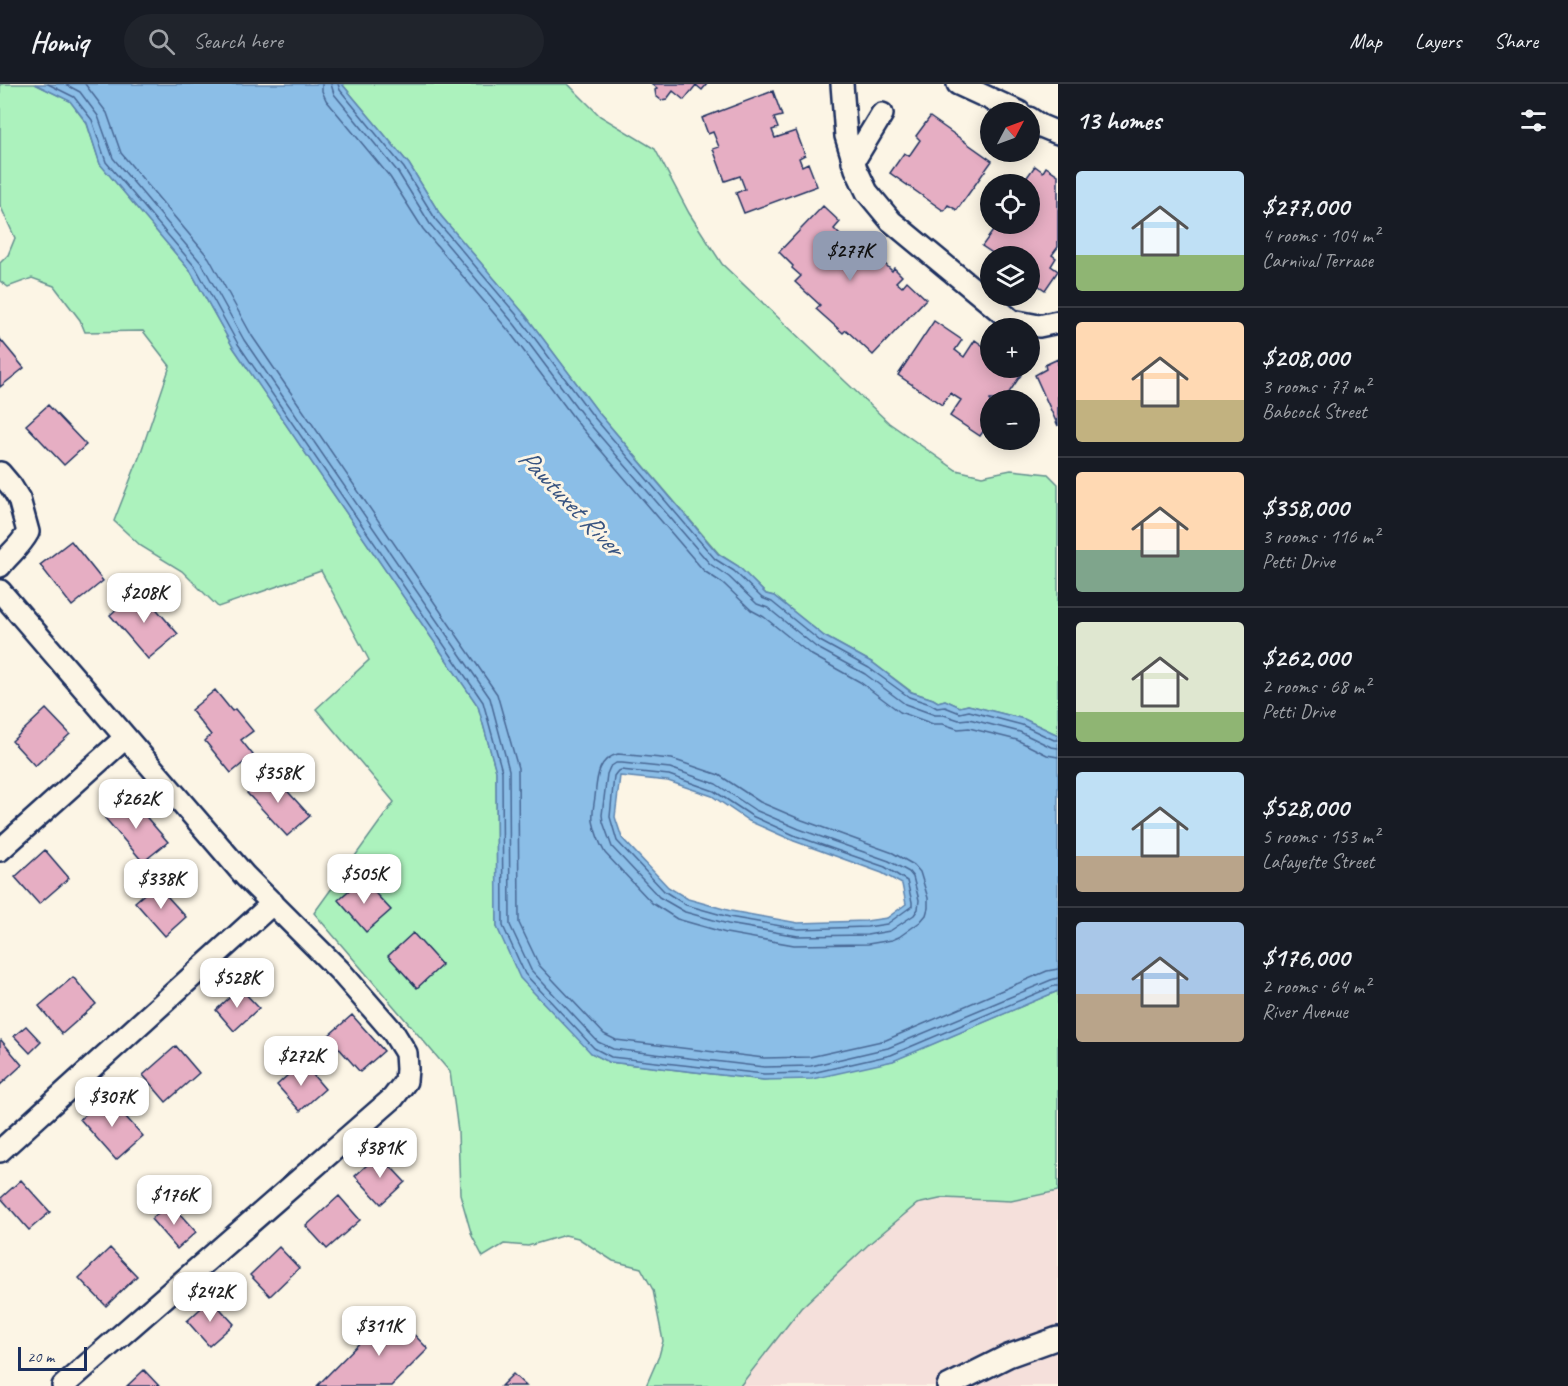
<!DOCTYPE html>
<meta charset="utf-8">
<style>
body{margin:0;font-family:Caveat,sans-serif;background:#20242c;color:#f1f3f6;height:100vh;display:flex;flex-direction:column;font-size:22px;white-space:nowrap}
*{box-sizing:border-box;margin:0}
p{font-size:20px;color:#9ea1a6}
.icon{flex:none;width:33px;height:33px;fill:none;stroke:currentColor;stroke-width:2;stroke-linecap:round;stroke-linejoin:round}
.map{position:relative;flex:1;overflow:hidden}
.drawer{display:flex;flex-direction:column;background:#171b24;width:510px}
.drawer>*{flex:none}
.needle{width:39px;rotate:49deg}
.fabs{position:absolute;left:980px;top:18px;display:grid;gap:12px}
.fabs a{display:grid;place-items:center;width:60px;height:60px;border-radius:50%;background:#171b24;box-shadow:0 3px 15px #0003;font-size:30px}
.scale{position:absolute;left:18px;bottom:15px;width:69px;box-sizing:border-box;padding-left:6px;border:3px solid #1b2f5e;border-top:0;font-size:16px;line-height:21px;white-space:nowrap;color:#1b2f5e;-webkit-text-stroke:4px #fcf5e5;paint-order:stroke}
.price{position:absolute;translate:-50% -51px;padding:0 14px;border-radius:12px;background:#fff;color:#222;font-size:20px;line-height:39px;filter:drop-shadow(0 2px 3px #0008)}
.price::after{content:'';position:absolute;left:50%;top:36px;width:18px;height:14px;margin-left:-9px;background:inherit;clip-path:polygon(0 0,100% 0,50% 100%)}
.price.on{background:#919bb2;color:#111}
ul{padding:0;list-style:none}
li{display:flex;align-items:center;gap:18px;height:150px;padding:0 18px}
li+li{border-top:2px solid #363941}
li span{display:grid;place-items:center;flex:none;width:168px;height:120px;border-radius:6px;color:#555}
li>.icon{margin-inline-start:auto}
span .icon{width:72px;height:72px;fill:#fffc;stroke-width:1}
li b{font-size:26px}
h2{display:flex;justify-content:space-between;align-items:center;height:72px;padding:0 18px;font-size:26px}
header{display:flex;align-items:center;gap:36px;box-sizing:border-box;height:84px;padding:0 30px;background:#171b24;border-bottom:2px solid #363941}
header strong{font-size:28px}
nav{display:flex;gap:33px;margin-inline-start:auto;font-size:21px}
.search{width:420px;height:54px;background:#20242c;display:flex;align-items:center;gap:15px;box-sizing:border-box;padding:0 21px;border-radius:33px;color:#9ea1a6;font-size:22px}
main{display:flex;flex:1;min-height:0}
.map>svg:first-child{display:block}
.built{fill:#f5e0db}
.green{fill:#acf2bd;stroke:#64908e;stroke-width:1.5}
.water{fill:#8bbee7;stroke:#5e85b0;stroke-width:1.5;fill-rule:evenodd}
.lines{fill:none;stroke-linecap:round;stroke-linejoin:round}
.shore{stroke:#486895;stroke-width:1.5}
.building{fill:#e6aec3;stroke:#1b2f5e;stroke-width:1.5}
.street-casing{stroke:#1b2f5e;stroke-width:26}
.street{stroke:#fcf5e5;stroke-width:21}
.labels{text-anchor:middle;stroke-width:6;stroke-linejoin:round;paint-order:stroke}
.water-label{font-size:27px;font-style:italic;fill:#375380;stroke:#fcf5e5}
</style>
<header>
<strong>Homiq</strong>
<div class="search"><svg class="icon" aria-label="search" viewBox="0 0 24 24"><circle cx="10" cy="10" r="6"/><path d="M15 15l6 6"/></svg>Search here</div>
<nav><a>Map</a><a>Layers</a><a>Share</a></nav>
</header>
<main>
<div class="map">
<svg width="1058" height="1302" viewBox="0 0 1058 1302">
<rect width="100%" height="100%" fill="#fcf5e5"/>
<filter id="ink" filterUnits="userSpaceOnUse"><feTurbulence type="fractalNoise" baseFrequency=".0167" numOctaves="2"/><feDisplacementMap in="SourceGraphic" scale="12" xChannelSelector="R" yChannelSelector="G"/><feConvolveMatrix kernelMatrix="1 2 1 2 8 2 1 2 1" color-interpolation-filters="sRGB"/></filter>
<g filter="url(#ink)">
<path class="built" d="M1058 1107V1302H740L801 1224 869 1160 917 1120 944 1114 1011 1117Z"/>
<path class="green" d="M0 0H35L70 17 87 40 100 80 191 188 233 263 478 622 496 687 497 843 591 969 609 978 764 996 892 977 1058 907V1107L1011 1117 944 1114 917 1120 869 1160 801 1224 740 1302H646L659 1272 663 1257 653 1206 641 1184 613 1177 578 1154 565 1151 528 1162 504 1160 483 1173 472 1152 460 1110 458 1047 450 988 314 829 394 718 316 625 369 576 321 487 218 523 182 487 141 462 114 437 140 371 170 282 143 247 85 248 80 236 54 202 32 194 8 203 0 197V179L8 171 15 154 0 121Z
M342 0H568L600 32 655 65 689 129 722 180 889 339 956 386 982 392 1011 386 1048 390 1058 400V651L1024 635 968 621 960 623 945 616 938 618 933 615 912 608 873 579 824 552 774 512 766 510 738 482 719 470 598 328 526 232 441 132 409 80Z"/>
<path class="water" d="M35 0H342L409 80 441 132 526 232 598 328 718 470 738 482 766 510 774 512 824 552 873 579 911 608 933 615 938 618 945 616 960 623 968 621 1024 635 1058 651V907L893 977 812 995 764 996 609 978 591 969 520 894 497 843 496 687 478 622 233 263 191 188 100 80 87 39 70 17ZM620 692 668 697 712 712 749 737 794 757 882 789 902 800 906 820 887 834 866 837 798 839 731 827 688 815 668 803 622 754 615 733Z"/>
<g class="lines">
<path class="shore" d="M48 0 74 13 92 36 106 78 196 184 238 260 483 618 502 687 503 842 525 890 594 964 611 973 764 990 812 989 891 971 1054 902H1058
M65 0 80 8 98 32 113 74 202 180 244 256 490 614 509 686 510 841 531 886 598 958 613 965 764 983 811 982 888 964 1051 896 1058 894
M85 0 107 29 121 69 209 174 252 252 497 610 518 684 519 839 539 881 604 950 616 956 764 974 810 973 886 956 1047 887 1058 885
M322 0V7L326 16 390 93 423 145 508 246 580 342 704 487 724 500 751 526 764 533 810 570 860 598 900 628 933 640H943L958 645 969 644 1017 656 1047 671 1058 673
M331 0 334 10 398 88 430 140 515 241 587 337 710 480 729 493 757 520 768 524 816 563 865 590 905 620 935 631H944L959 636 969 635 1020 648 1051 663 1058 664
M338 0 340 6 404 84 436 136 521 236 593 332 715 475 734 487 762 514 772 518 820 557 869 584 909 613 930 620 937 624 945 623 960 629 969 627 1022 641 1054 656H1058
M618 670 672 675 719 691 760 718 802 736 893 769 914 781 920 788 928 814V824L926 831 920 838 899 853 892 856 868 860 794 861 726 849 677 835 652 819 605 769C600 760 595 747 593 737 592 729 594 720 595 713 597 694 597 675 618 670Z
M616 679H622L670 684 716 700 755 726 799 745 889 777 909 788 913 793 919 816 918 825 914 831 890 847 867 851 798 852 728 840 685 828 659 813 612 763 603 738 602 731 607 690 610 683Z
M621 686 669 691 714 707 752 732 796 752 885 783 907 797 912 818V822L887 840 867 843 798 845 729 833 686 821 664 807 617 757 610 733 614 692 617 688Z"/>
</g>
<path class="building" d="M652 0H707L702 6 696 1 684 16 673 7 667 15 661 16 656 12 655 6 657 4Z
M773 7 782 32 774 34 778 44 772 46 775 54 796 47 805 71 799 74 802 82 808 79 817 102 744 129 736 109 745 105 740 92 725 97 713 65 719 63 713 48 708 50 702 34Z
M930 33 992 77 957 126 948 121 944 127 890 89 904 69 909 72 920 56 916 52Z
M1035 82 1043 88 1046 83 1058 91V163L1052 171 1056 174 1051 182 1058 187 1045 206 1029 195V172H997L982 162 998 140H1029V100H1022Z
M823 122 840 138 834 145 842 153 839 157 846 163 856 153 868 164 872 160 885 173 882 177 892 187 894 184 902 192 896 198 902 203 907 197 926 215 873 271 846 246 843 249 816 225 820 221 795 198 801 192 792 184 793 182 779 168Z
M934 237 962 256 955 266 964 273 975 256 990 267V284H1011L1021 291 1004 316H990V338L980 352 950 332 961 316 950 309 942 321 898 291Z
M0 255 24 284 0 303Z
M1058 275V342L1035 291 1046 285 1045 281Z
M48 321 86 361 64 381 26 341Z
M71 457 103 497 72 522 40 481Z
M139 505 178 550 148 575 110 531Z
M215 606 232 627 235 625 253 647 241 656 253 671 231 689 205 657 211 651 191 626Z
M46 625 70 650 35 682 12 657Z
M270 688 310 732 287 752 247 709Z
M129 713 168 758 143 778 105 734Z
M45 766 69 794 39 820 15 793Z
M362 795 391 826 366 848 338 816Z
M156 800 186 833 165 852 135 818Z
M413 849 442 881 417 904 388 872Z
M73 893 96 920 62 950 39 922Z
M240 904 259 924 234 947 216 926Z
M352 931 384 967 360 988 328 952Z
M26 942 41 958 30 969 14 952Z
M1 956 22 981 0 1001V957Z
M176 962 199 989 166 1018 143 991Z
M302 978 325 1005 300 1027 277 1001Z
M107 1012 143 1052 116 1076 80 1035Z
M379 1070 405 1098 381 1120 355 1092Z
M21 1096 50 1128 29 1146 1 1114Z
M339 1112 360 1136 327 1165 306 1142Z
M170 1119 196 1148 177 1165 151 1135Z
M279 1163 299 1184 270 1212 250 1191Z
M110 1164 137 1192 106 1222 79 1194Z
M211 1215 234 1240 209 1262 187 1237Z
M391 1227 428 1265 391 1302H317Z
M144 1286 159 1302H127Z
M513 1290 526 1302H501Z"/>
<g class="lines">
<g class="street-casing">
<path id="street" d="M842 0 846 52 856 85 867 108 891 137 1012 237 1039 242 1058 238
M958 0 1019 28
M1029 34 1041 42 1058 49
M853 78 882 30
M0 389 11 402 19 415 28 448C20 463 10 469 0 482
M0 507 245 792 339 886 393 948 406 969 407 985 406 997 393 1014 63 1302
M0 766 125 654
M0 1067 273 819
M948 1302 1008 1272 1058 1254"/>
</g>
<use href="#street" class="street"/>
</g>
</g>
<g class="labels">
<g class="water-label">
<text transform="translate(571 418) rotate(46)" y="9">Pawtuxet River</text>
</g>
</g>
</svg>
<div class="fabs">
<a><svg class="needle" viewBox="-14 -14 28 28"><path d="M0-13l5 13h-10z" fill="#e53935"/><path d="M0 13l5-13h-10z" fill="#9ea1a6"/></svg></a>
<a><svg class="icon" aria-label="locate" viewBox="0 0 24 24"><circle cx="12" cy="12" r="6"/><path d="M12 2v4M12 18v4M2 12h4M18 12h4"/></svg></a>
<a><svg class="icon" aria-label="layers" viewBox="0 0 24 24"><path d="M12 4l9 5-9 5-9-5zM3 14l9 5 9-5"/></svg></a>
<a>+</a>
<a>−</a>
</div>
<div class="scale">20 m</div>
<b class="price on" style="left:850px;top:198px">$277K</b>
<b class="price" style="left:144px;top:540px">$208K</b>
<b class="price" style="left:278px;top:720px">$358K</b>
<b class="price" style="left:136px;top:746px">$262K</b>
<b class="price" style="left:364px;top:821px">$505K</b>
<b class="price" style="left:161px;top:826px">$338K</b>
<b class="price" style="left:237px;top:925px">$528K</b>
<b class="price" style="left:301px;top:1003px">$272K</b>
<b class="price" style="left:112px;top:1044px">$307K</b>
<b class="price" style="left:380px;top:1095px">$381K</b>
<b class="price" style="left:174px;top:1142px">$176K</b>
<b class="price" style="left:210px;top:1239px">$242K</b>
<b class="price" style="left:379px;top:1273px">$311K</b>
</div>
<section class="drawer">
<h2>13 homes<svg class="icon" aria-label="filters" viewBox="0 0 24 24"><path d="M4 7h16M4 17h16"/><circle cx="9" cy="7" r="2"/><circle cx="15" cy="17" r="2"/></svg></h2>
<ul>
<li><span style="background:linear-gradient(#bfe0f5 70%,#8fb573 0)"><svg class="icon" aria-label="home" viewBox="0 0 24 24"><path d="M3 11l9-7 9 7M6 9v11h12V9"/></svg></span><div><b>$277,000</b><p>4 rooms · 104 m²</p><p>Carnival Terrace</p></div></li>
<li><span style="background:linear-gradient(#ffd9b3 65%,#c2b280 0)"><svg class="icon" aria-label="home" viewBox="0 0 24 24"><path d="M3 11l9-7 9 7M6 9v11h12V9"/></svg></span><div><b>$208,000</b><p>3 rooms · 77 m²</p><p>Babcock Street</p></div></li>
<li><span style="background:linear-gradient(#ffd9b3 65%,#7fa58c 0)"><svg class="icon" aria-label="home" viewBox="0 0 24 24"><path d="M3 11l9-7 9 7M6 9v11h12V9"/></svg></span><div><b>$358,000</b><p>3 rooms · 116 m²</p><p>Petti Drive</p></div></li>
<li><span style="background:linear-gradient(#dfe7d0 75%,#8fb573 0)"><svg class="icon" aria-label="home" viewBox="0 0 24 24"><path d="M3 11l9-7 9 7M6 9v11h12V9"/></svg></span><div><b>$262,000</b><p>2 rooms · 68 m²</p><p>Petti Drive</p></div></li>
<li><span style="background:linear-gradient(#bfe0f5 70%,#b9a48a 0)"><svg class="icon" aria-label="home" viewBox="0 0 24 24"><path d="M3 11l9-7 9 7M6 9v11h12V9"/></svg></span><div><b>$528,000</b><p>5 rooms · 153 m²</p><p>Lafayette Street</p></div></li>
<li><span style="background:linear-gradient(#a9c7e8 60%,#b9a48a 0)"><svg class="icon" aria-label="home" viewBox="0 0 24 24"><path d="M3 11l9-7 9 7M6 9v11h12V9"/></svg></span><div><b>$176,000</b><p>2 rooms · 64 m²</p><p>River Avenue</p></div></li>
</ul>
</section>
</main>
